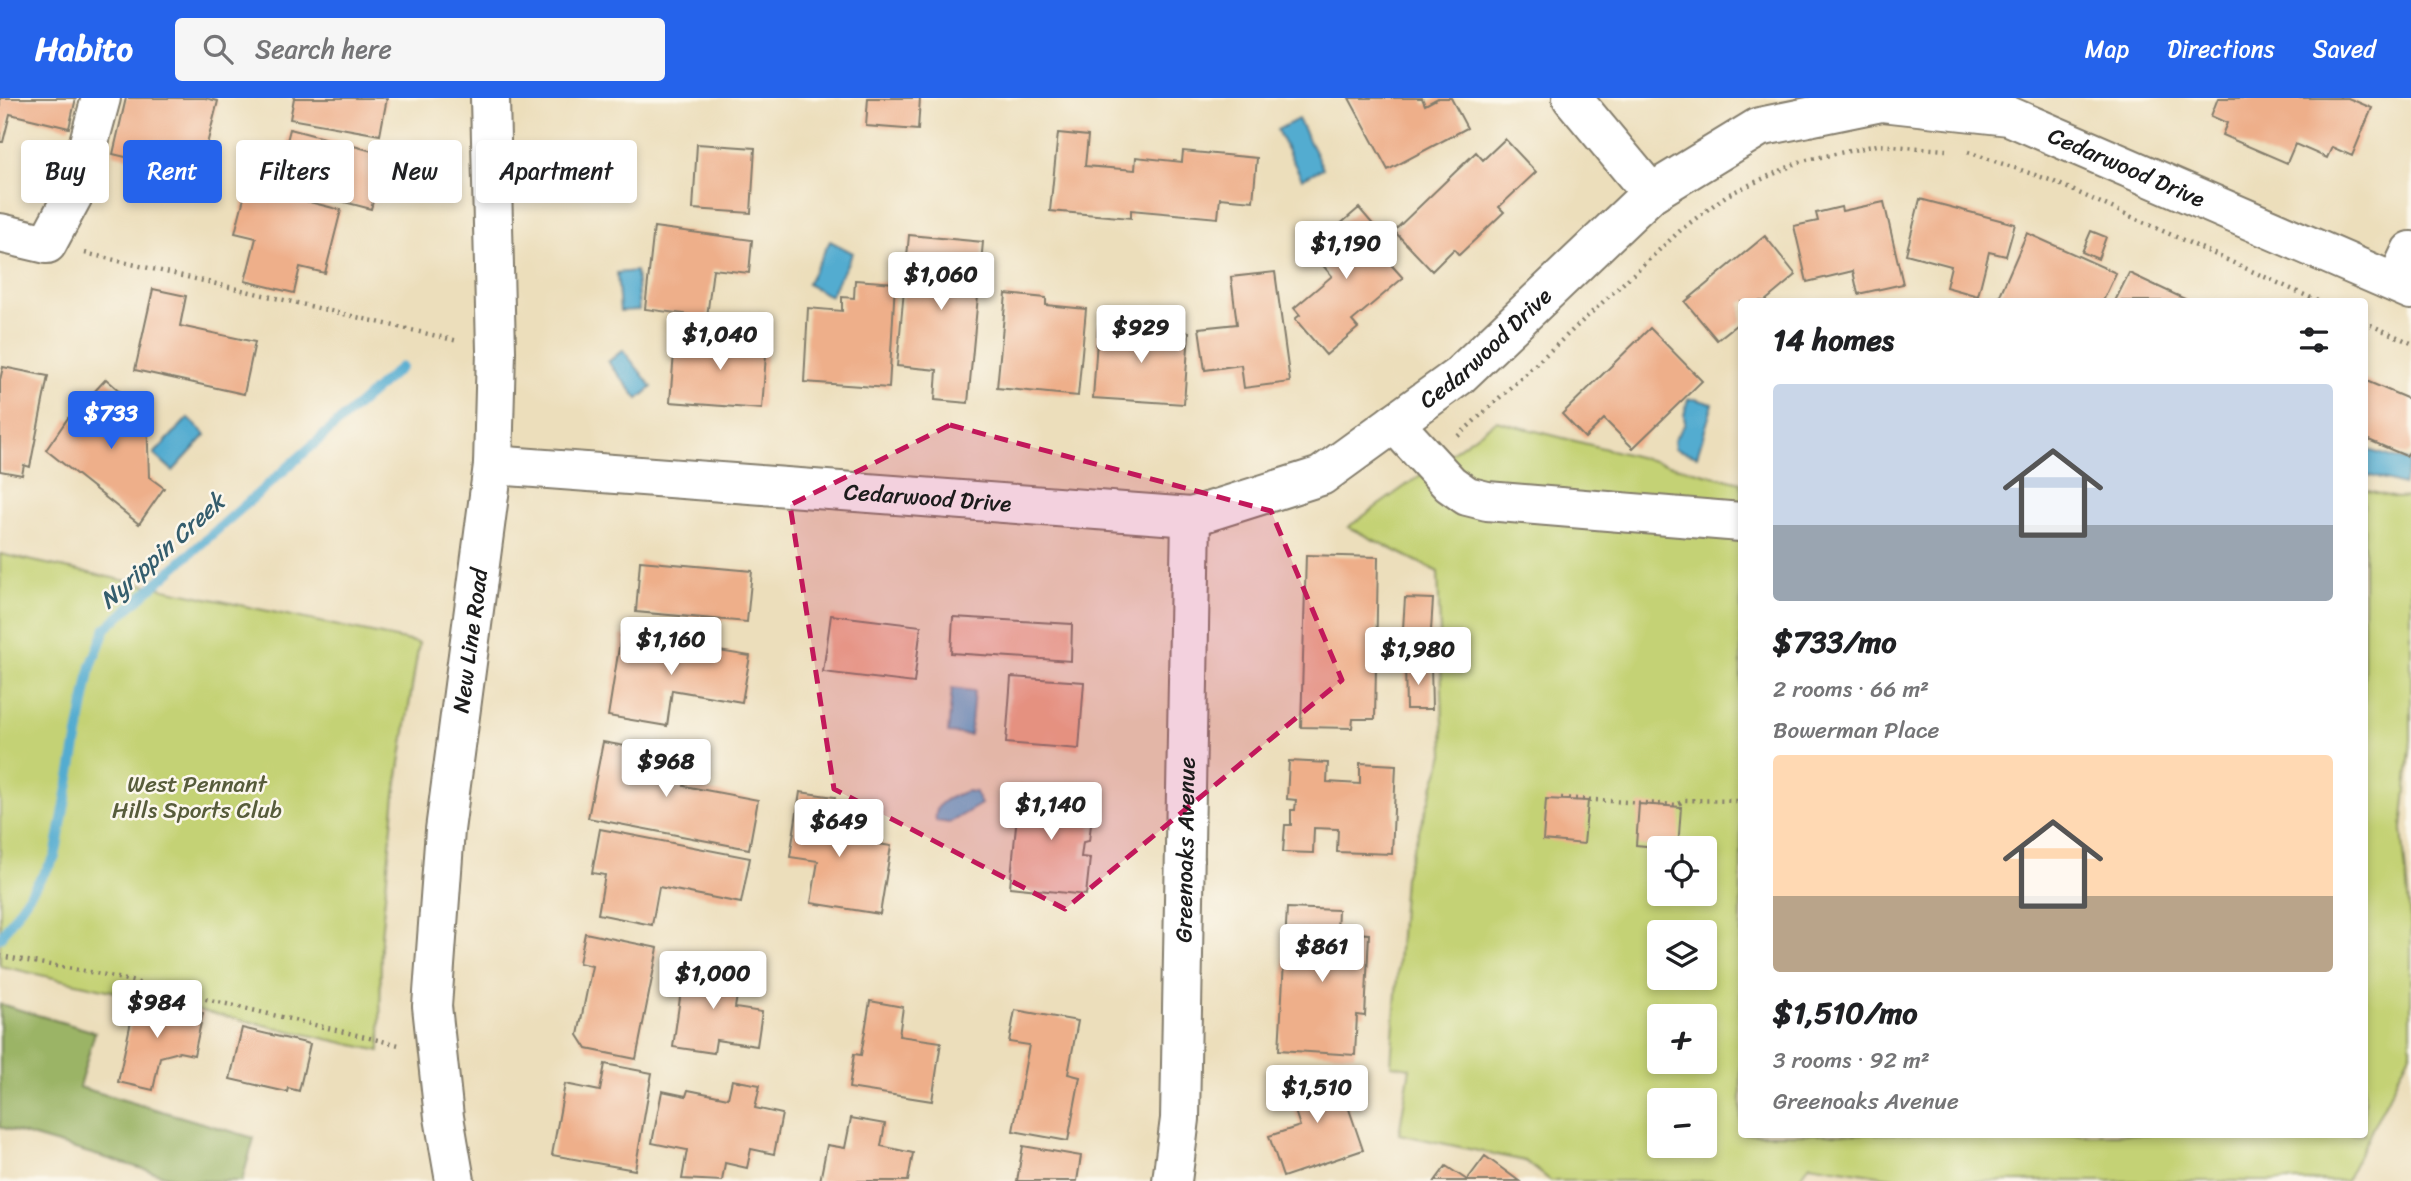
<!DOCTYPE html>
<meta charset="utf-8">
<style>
body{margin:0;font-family:Sriracha,sans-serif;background:#f6f6f6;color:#202124;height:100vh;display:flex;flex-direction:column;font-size:26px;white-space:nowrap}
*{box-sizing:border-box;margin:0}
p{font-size:23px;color:#757577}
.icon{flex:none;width:38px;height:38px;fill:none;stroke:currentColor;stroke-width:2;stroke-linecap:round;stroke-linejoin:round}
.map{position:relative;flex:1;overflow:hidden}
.sheet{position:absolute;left:1738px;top:200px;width:630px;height:840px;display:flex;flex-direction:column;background:#fff;border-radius:7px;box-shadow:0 4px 10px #0003}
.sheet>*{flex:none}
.banner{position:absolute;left:21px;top:42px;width:665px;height:63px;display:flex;gap:14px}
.buttons{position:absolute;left:1647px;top:738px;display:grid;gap:14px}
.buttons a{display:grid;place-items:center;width:70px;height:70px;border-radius:7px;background:#fff;box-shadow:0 4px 10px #0003;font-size:35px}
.price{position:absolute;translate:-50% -60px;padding:0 16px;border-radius:7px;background:#fff;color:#222;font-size:23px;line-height:46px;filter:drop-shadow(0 2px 4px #0008)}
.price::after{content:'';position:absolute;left:50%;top:42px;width:21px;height:16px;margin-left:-10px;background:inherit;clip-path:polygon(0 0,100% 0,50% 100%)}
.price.selected{background:#2563eb;color:#fff}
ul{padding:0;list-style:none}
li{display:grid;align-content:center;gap:14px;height:371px;padding:0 35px}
li span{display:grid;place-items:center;height:217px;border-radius:7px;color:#555}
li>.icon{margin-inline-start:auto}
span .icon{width:126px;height:126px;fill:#fffc;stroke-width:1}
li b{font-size:30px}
h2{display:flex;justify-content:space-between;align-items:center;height:84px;padding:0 35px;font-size:30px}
.chip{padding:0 24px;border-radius:7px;background:#fff;box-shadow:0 4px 10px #0003;font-size:24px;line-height:63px}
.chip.selected{background:#2563eb;color:#fff}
header{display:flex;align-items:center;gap:42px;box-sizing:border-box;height:98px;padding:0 35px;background:#2563eb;color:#fff}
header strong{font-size:33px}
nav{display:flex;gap:38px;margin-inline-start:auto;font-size:24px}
.search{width:490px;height:63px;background:#f6f6f6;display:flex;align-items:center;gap:18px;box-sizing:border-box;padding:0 24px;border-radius:7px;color:#757577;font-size:26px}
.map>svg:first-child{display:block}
.green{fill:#c4d274;stroke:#707748;stroke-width:2;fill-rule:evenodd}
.forest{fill:#9bb466;stroke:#5c6841;stroke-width:2}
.water{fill:#52acd0;stroke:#376476;stroke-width:2}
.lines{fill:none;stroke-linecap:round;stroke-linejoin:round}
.stream{stroke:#52acd0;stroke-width:10}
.building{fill:#eeaf8a}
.minor-casing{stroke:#847d6c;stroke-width:42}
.major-casing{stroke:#847d6c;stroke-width:42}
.path{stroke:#847d6c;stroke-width:4.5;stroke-dasharray:2 5;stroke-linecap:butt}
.minor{stroke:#fff;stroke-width:38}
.major{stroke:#fff;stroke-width:38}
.marked{fill:#c2185b;fill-opacity:0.2;stroke:#c2185b;stroke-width:5;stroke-dasharray:14 9;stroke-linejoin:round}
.labels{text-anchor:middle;stroke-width:5;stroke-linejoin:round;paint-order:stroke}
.street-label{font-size:23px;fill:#1c1c1c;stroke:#fbf7ec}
.park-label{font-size:23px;fill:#575c3b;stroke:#fbf7ec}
.water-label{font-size:24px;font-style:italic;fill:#345d6d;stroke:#fbf7ec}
</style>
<header>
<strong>Habito</strong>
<div class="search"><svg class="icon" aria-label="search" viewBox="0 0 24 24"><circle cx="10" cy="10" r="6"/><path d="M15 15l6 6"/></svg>Search here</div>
<nav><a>Map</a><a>Directions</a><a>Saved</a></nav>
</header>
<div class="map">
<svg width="2411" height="1083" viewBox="0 0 2411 1083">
<rect width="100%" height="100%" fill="#fbf7ec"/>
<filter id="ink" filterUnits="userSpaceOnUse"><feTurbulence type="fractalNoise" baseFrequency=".0143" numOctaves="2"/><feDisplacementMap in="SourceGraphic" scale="14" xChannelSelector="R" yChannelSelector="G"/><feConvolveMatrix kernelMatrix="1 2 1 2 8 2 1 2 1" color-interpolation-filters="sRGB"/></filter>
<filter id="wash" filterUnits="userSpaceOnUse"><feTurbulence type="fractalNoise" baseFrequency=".00686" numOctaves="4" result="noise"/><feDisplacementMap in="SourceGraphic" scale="28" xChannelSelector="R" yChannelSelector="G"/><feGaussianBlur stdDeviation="1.57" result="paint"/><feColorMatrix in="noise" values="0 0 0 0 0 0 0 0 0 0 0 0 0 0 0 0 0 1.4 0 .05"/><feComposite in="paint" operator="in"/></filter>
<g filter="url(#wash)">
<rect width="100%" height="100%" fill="#ecdebb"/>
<path class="green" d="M1496 323 1741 385V1036H2364V392L2396 400 2411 399V642L2402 731 2411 832V953L2346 1083H1914L1810 1066 1797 1083H1551L1525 1063 1399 1036 1410 970 1391 967 1404 779 1444 656 1438 474 1348 429ZM1659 751H1704V796H1659ZM1659 835H1704V880H1659ZM1659 919H1704V964H1659ZM1659 1003H1704V1048H1659Z
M0 456 419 545 395 697 381 839 380 953 0 868Z"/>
<path class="forest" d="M0 906 95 934 79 989 254 1040 242 1083H184L0 1029Z"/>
<path class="water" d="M1298 21 1323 70 1302 81 1277 32Z
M830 143 853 155 830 198 807 186Z
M636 173 639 212 620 213 617 175Z
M623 252 652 289 638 301 608 264Z
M1688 301H1695L1713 306 1697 358 1675 351 1674 342 1685 326 1684 317Z
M188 320 206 337 173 373 154 356Z
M2364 351 2410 364 2403 387 2364 376Z
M952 590 974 593 970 637 948 635Z
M966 693 975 694 981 706 949 725 936 723C933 702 951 700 966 693Z"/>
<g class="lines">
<path class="stream" d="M0 840 55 759 91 568 106 530 401 269"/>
</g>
<g id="blocks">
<path class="building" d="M0 0H76L69 30 10 16 3 44H0Z
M126 0H205L218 3 203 62 163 53 159 67 113 56Z
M294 0H387L380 37 290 21Z
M868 0H920L918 32 866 28Z
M1349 0H1422L1425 7 1438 0H1451L1467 30 1388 72Z
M2218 0H2348L2372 10 2352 58 2332 49 2327 60 2295 46 2287 65 2222 37 2227 25 2211 18Z
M290 31 391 58 388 67 398 69 393 88 378 84 371 111 276 86Z
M1058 35 1088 38 1085 68 1135 72 1136 59 1182 64 1183 53 1257 60 1253 103 1220 100 1218 120 1131 112V120L1050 113Z
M1505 41 1536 74 1499 109 1504 114 1459 157 1454 151 1432 173 1394 133 1476 54 1483 62Z
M697 46 755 50 751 115 693 111Z
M247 88 341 112 325 175 300 169 294 195 245 183 256 140 235 135Z
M1920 101 2015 126 2006 158 1989 154 1978 198 1946 189 1951 168 1906 156Z
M1884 104 1903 186 1858 196 1853 173 1807 184 1794 128 1818 123 1816 115 1841 109 1842 113Z
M1359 110 1388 144 1378 152 1403 180 1352 223 1358 230 1326 257 1295 221 1300 217 1294 210 1332 178 1310 152Z
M654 129 752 142 749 175 713 171 707 219 645 211Z
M2091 133 2106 139 2098 161 2082 154Z
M2027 135 2116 175 2103 203H2005L2006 201 2000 197Z
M909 137 983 144 968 305 935 302 937 272 897 268Z
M1765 138 1796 177 1765 203H1741V223L1717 242 1685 204Z
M1275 174 1290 284 1244 290 1241 267 1205 272 1199 230 1237 226 1231 179Z
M2129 175 2189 203H2115Z
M855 182 895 185 889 290 804 284 808 210 842 213V199L854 200Z
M153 191 186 198 180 228 255 244 244 296 135 272Z
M1006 196 1046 200V207L1086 211 1078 298 997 290Z
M1098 227 1189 234 1184 306 1093 300Z
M1650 230 1702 283 1633 350 1604 321 1585 340 1562 316Z
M728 233 748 235 747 242 767 243 762 311 670 304 675 243 707 245 709 238 728 240Z
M3 269 48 278 30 369 24 367 22 377 0 373V282Z
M106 281 147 317 149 379 164 390 139 426 46 352 68 320 77 326 88 312 82 307Z
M2364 282 2411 302V352L2406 358 2364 340Z
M1306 457 1378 459 1375 621H1353L1352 630 1301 629Z
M640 463 752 473 747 524 636 514Z
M1405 500 1433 501 1430 548 1402 546Z
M831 517 921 528 914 585 823 574Z
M953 519 1072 526 1071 563 951 555Z
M621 537 750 558 742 604 672 592 667 628 608 618Z
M1405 566H1431L1432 611H1406Z
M1011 579 1084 584 1079 651 1006 645Z
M603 644 690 660 684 688 758 702 749 751 588 720Z
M1289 663 1328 665 1327 684 1360 686V665L1396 667 1392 756 1337 754 1338 731 1314 730 1313 755 1283 754 1285 727H1291V712H1295L1296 702 1287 701Z
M1020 687 1082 694 1080 717 1092 718 1089 743 1083 744 1081 759 1090 760 1086 797 1010 789Z
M800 694 835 699 829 738 891 748 880 816 811 805 818 763 790 759Z
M1546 701 1588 703 1584 746 1543 742Z
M1639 706 1681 709 1678 751 1636 747Z
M600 731 750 760 741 805 659 789 652 827 598 816 605 777 592 775Z
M1287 810 1338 812 1337 834 1369 836 1365 918 1357 917 1355 957 1279 952Z
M585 835 658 850 636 961 587 951 578 937 592 868 579 865Z
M685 865 741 873 735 910 762 914 757 948 716 942 714 955 673 949Z
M136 900 203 915 194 957 179 954 160 959 153 992 118 984Z
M870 903 903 909 899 938 941 944 932 1003 849 990 854 956 861 957Z
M1015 912 1078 923 1068 976 1080 979 1068 1043 1013 1033 1029 947 1009 944Z
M242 930 310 946 299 993 288 990 287 994 230 981Z
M605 966 652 975 635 1072 552 1057 565 986 600 993Z
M1335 970 1363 1052 1283 1079 1269 1038 1300 1028 1286 986Z
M732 982 760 987 755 1010 782 1016 774 1056 751 1051 747 1070 725 1065 722 1083 682 1081 687 1052 652 1045 662 993 686 998 688 992 728 1000Z
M851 1020 885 1026 881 1048 913 1055 908 1083H820L827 1047 845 1050Z
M1023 1048 1081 1058 1077 1083H1017Z
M1485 1058 1519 1083H1435L1446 1068 1467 1082Z"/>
</g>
</g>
<g filter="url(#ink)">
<use href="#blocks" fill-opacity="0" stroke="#847d6c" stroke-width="2"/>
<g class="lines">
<g class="minor-casing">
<g id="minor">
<path d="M1572 0 1651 95"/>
<path d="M0 135 47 146 76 92 101 0"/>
<path d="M2396 185 2411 153"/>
<path d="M1394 325 1450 386 1467 398 1487 403 1741 424"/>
<path id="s1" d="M493 367 1191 419 1321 378 1459 278 1651 95 1759 29 1882 4 2009 18 2411 192"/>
<path id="s2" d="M1172 1083 1180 1021 1191 419"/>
</g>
</g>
<g class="major-casing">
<g id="major">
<path id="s3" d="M455 1083 444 1019 432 908 445 732 493 367 496 253 490 0"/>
</g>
</g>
<path class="path" d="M1968 54 2050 82 2318 203
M85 155 458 243
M2364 224 2411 245
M1458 338 1683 130 1727 97 1802 63 1877 47 1946 52
M1561 700 1677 707 1685 702 1741 703
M0 858 101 876 399 947"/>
<use href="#minor" class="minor"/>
<use href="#major" class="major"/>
</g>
</g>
<path class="marked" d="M950 327 1271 413 1342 582 1065 811 834 691 790 407Z"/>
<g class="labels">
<g class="street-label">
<text dy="8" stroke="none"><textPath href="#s1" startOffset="1780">Cedarwood Drive</textPath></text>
<text dy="8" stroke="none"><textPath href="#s1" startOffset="1045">Cedarwood Drive</textPath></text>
<text dy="8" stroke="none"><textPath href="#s1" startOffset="436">Cedarwood Drive</textPath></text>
<text dy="8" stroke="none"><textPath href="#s3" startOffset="544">New Line Road</textPath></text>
<text dy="8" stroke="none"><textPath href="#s2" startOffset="332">Greenoaks Avenue</textPath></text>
</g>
<g class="park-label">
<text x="197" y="694">West Pennant<tspan x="197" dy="26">Hills Sports Club</tspan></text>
</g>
<g class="water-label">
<text transform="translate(162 453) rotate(-42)" y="8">Nyrippin Creek</text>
</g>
</g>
</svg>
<div class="buttons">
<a><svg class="icon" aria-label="locate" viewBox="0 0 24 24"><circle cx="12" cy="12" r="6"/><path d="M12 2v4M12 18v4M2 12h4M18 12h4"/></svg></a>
<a><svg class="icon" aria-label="layers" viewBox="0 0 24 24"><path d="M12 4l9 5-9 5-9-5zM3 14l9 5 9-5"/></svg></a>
<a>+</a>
<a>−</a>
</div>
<b class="price" style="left:1346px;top:183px">$1,190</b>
<b class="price" style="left:941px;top:214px">$1,060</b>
<b class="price" style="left:1141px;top:267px">$929</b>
<b class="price" style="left:720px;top:274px">$1,040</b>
<b class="price selected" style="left:111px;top:353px">$733</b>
<b class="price" style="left:671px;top:579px">$1,160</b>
<b class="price" style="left:1418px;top:589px">$1,980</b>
<b class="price" style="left:666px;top:701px">$968</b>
<b class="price" style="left:1051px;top:744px">$1,140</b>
<b class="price" style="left:839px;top:761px">$649</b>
<b class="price" style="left:1322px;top:886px">$861</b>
<b class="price" style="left:713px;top:913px">$1,000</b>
<b class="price" style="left:157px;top:942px">$984</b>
<b class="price" style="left:1317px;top:1027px">$1,510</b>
<div class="banner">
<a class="chip">Buy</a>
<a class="chip selected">Rent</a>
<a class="chip">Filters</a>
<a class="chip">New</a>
<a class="chip">Apartment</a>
</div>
<section class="sheet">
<h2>14 homes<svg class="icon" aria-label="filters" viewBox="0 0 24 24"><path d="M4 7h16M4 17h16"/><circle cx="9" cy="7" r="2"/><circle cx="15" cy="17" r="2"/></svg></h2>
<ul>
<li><span style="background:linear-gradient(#c9d6e8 65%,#9aa5b1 0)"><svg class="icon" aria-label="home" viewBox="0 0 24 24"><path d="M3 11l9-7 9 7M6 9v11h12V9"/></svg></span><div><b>$733/mo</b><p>2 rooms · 66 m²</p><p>Bowerman Place</p></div></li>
<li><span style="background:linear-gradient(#ffd9b3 65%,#b9a48a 0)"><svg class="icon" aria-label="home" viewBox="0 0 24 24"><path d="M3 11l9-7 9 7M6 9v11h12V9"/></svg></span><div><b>$1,510/mo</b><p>3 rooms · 92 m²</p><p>Greenoaks Avenue</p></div></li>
</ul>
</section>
</div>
